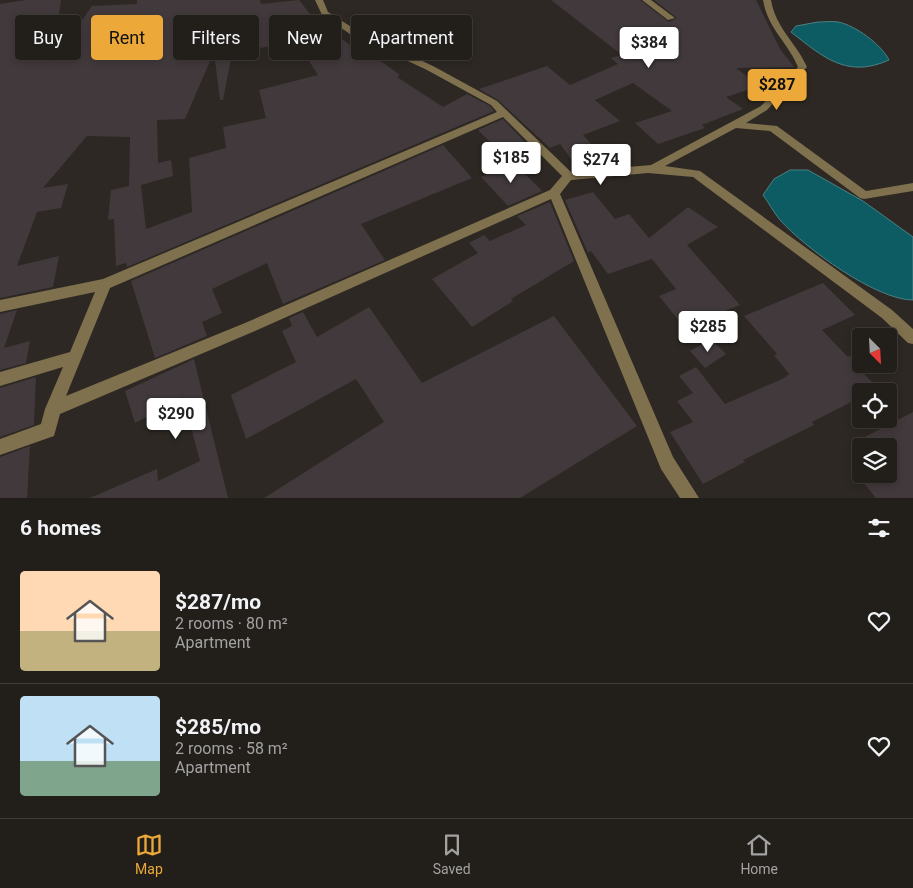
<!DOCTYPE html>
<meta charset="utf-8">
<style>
body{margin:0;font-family:Roboto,sans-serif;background:#2a2723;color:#f1f3f6;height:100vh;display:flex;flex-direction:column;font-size:19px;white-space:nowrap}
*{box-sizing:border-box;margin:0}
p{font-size:16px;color:#a2a2a2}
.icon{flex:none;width:28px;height:28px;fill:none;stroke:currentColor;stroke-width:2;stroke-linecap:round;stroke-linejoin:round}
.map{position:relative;height:498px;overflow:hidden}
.side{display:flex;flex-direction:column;background:#221e1a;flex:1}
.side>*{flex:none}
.hud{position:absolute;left:15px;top:15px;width:500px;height:45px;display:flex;gap:10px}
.needle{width:32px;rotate:156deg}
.controls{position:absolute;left:852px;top:328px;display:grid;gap:10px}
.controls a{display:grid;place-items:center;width:45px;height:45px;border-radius:5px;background:#221e1a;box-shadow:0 2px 8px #0003,0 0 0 1px #3f3c39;font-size:25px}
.price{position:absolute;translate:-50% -42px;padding:0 11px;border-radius:5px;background:#fff;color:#222;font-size:16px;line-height:32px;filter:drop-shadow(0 1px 2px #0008)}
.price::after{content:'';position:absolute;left:50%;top:30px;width:15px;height:11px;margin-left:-8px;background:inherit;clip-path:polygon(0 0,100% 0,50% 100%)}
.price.active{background:#eca93a;color:#111}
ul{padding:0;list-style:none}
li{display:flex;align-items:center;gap:15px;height:125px;padding:0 20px}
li+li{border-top:1px solid #3f3c39}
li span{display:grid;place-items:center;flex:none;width:140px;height:100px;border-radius:5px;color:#555}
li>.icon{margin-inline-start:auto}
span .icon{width:60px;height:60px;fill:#fffc;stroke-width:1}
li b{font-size:21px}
h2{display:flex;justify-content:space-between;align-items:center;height:60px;padding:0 20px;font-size:21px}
.chip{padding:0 18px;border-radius:5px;background:#221e1a;box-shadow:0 2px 8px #0003,0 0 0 1px #3f3c39;font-size:18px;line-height:45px}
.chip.active{background:#eca93a;color:#111}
.menu{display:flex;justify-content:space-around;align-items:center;height:70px;border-top:1px solid #3f3c39;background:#221e1a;font-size:14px;color:#a2a2a2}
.menu a{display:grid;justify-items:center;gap:2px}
.menu .active{color:#eca93a}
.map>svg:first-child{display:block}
.water{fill:#0e5c63;stroke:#4b8084}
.building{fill:#41393b;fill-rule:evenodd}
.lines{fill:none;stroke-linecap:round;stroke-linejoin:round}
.minor{fill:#7f704e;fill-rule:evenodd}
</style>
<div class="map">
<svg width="913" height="498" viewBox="0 0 913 498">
<rect width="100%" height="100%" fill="#2d2823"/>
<path class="water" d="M818 22C824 22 832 21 838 22 855 25 882 45 889 60 847 79 823 57 791 32L796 26Z
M790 170H808L863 201 913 237V300C876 300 805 248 780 220 774 213 769 203 763 195L774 179Z"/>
<path class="building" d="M26 0H61L52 62 92 6 137 4V0H260L261 4 299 0 332 42 342 39 350 45 353 44 385 64 400 75 397 77 443 107 467 94 490 106 494 111 127 267 126 263 116 266 114 219 108 220 111 190 129 186 130 137 87 136 43 188 68 184 61 208 37 212 17 266 59 256 53 287 0 298V4ZM239 18 248 50 297 42 318 75 259 90 266 118 223 127 226 148 189 158 192 212 146 229 141 185 173 176 171 160 158 163 157 120 185 119 214 52 220 100H223Z
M551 0H640L669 22 677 18 654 0H756L780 49 794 67 736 68 760 86 726 97 743 109 702 125 705 128 658 144 635 123 672 111 633 83 595 100 620 121 583 135 601 155 574 163 560 144 550 148 498 100 479 89 547 66 570 85 618 64 611 58 622 55Z
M503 119 528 145 504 156 478 130Z
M443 145 472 178 361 224 385 260 283 304 267 263 212 289 222 313 202 322 207 336 155 358 131 281Z
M514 163 542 191 508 206 481 177Z
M593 192 615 219 629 214 649 238 688 207 718 227 687 245 740 305 684 327 659 296 676 289 652 259 608 274 591 251 588 253 565 200Z
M550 202 574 261 511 299 513 301 472 327 432 279 478 253 469 243 484 235 490 241 526 225 517 216Z
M823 283 855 315 822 330 848 357 861 350V371L879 389 861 391V397L812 422 814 425 743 460 745 462 703 484 670 432 693 422 677 401 693 393 679 376 696 367 725 404 784 378 789 374 774 355 777 354 744 316Z
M369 307 422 383 554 316 637 426 520 498H264L384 422 356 379 246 439 231 395 296 362 282 331 292 326 289 318 303 312 317 337Z
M17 310 4 348 30 341 26 363 0 370V314Z
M711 339 726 354 705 368 690 351Z
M194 359 228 498H90L157 469 158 481 200 461 183 397 135 423 125 391Z
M36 377 34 425 0 437V388Z
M913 412V498H876L852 469 861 465V474H889V446H862L857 441Z
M30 446 27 498H0V457Z"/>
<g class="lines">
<path class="minor" d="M315 0H323L328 12 356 30 433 66 497 101 571 172 651 165 761 106 798 67C787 41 768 29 763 0H771C776 29 796 42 807 67L767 110 746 123 777 126 866 191 913 183V191L864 199 860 198 770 131 736 128 665 166 700 171 892 310 913 329V344L908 343 882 318 693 177 648 173 571 180 560 194 673 457 699 498H680L661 469 551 199 255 331 60 414 54 436 0 455V439L41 424 45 409 63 367 0 386V372L70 352 95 292 0 312V300L103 279 497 112 491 105 427 70 350 34 322 15ZM503 117 562 176 550 190 245 323 66 396 110 288Z
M642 0H651L675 18 668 20Z"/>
</g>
</svg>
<div class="controls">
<a><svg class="needle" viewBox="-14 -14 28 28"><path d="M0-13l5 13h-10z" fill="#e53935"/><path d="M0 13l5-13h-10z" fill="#a2a2a2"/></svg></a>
<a><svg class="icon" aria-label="locate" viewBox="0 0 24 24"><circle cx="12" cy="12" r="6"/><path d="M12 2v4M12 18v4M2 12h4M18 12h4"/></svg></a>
<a><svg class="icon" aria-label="layers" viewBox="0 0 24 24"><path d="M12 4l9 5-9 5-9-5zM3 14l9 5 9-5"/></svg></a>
</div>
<b class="price" style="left:649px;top:69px">$384</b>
<b class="price active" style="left:777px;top:111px">$287</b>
<b class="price" style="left:511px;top:184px">$185</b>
<b class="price" style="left:601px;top:186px">$274</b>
<b class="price" style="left:708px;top:353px">$285</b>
<b class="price" style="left:176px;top:440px">$290</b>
<div class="hud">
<a class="chip">Buy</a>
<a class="chip active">Rent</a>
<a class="chip">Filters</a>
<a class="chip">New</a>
<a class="chip">Apartment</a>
</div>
</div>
<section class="side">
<h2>6 homes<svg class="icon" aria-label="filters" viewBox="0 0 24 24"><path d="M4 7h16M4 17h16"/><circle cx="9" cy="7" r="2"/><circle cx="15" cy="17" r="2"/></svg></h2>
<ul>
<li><span style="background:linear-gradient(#ffd9b3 60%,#c2b280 0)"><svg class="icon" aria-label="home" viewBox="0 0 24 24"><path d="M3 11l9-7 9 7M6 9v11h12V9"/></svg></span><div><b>$287/mo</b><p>2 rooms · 80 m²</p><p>Apartment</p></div><svg class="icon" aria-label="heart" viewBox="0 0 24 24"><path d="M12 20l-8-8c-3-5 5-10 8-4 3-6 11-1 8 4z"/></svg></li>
<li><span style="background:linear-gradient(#bfe0f5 65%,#7fa58c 0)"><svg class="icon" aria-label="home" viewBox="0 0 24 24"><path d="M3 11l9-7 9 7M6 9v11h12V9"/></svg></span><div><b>$285/mo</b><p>2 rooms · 58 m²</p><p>Apartment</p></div><svg class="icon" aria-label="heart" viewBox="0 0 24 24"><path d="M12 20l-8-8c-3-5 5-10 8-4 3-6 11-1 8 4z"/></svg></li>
</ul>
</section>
<nav class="menu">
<a class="active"><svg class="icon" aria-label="map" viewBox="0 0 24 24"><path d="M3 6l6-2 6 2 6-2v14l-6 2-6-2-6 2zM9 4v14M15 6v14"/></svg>Map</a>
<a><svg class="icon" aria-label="saved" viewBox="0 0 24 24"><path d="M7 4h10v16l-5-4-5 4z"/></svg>Saved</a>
<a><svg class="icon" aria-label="home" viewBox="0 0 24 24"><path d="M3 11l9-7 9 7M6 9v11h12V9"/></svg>Home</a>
</nav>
